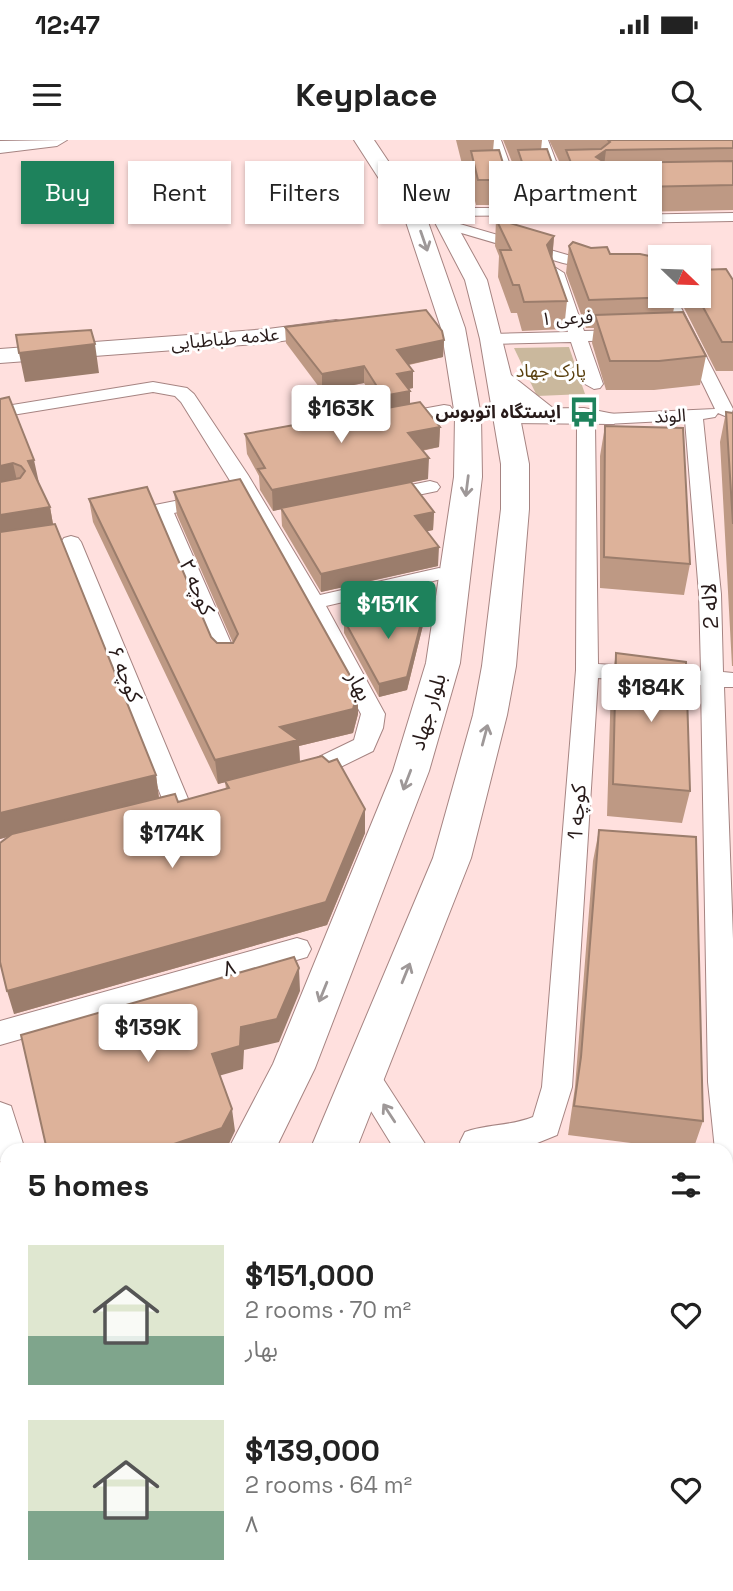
<!DOCTYPE html>
<meta charset="utf-8">
<style>
body{margin:0;font-family:"Space Grotesk","Noto Sans Arabic",sans-serif;background:#f2f2f2;color:#222;height:100vh;display:flex;flex-direction:column;font-size:26px;white-space:nowrap}
*{box-sizing:border-box;margin:0}
p{font-size:23px;color:#767676}
.icon{flex:none;width:38px;height:38px;fill:none;stroke:currentColor;stroke-width:2;stroke-linecap:round;stroke-linejoin:round}
.map{position:relative;flex:1;overflow:hidden}
.sheet{position:absolute;left:0px;top:1003px;width:733px;height:450px;display:flex;flex-direction:column;background:#fff;border-radius:21px 21px 0 0;box-shadow:0 2px 5px #0004}
.sheet>*{flex:none}
.guide{position:absolute;left:21px;top:21px;width:691px;height:63px;display:flex;gap:14px}
.needle{width:46px;rotate:113deg}
.buttons{position:absolute;left:648px;top:105px;display:grid;gap:14px}
.buttons a{display:grid;place-items:center;width:63px;height:63px;border-radius:0px;background:#fff;box-shadow:0 2px 5px #0004;font-size:35px}
.price{position:absolute;translate:-50% -60px;padding:0 16px;border-radius:7px;background:#fff;color:#222;font-size:23px;line-height:46px;filter:drop-shadow(0 2px 4px #0008)}
.price::after{content:'';position:absolute;left:50%;top:42px;width:21px;height:16px;margin-left:-10px;background:inherit;clip-path:polygon(0 0,100% 0,50% 100%)}
.price.current{background:#1e825c;color:#fff}
ul{padding:0;list-style:none}
li{display:flex;align-items:center;gap:21px;height:175px;padding:0 28px}
li span{display:grid;place-items:center;flex:none;width:196px;height:140px;border-radius:0px;color:#555}
li>.icon{margin-inline-start:auto}
span .icon{width:84px;height:84px;fill:#fffc;stroke-width:1}
li b{font-size:30px}
h2{display:flex;justify-content:space-between;align-items:center;height:84px;padding:0 28px;font-size:30px}
.chip{padding:0 24px;border-radius:0px;background:#fff;box-shadow:0 2px 5px #0004;font-size:24px;line-height:63px}
.chip.current{background:#1e825c;color:#fff}
.status{display:flex;justify-content:space-between;align-items:center;height:49px;padding:0 35px;background:#fff;direction:ltr}
.status svg{height:19px;fill:currentColor}
header{display:flex;justify-content:space-between;align-items:center;height:91px;padding:0 28px;background:#fff;font-size:32px;font-weight:700}
.map>svg:first-child{display:block}
.green{fill:#cab89d}
.lines{fill:none;stroke-linecap:round;stroke-linejoin:round}
.minor-casing{stroke:#a68482;stroke-width:2}
.tertiary-casing{stroke:#a68482;stroke-width:2}
.secondary-casing{stroke:#a68482;stroke-width:2}
.minor{fill:#fff;fill-rule:evenodd}
.tertiary{fill:#fff;fill-rule:evenodd}
.secondary{fill:#fff;fill-rule:evenodd}
.wall{fill:#be9984}
.shaded-wall{fill:#9b7d6c}
.building{fill:#ddb29a;stroke:#9b7d6c;stroke-width:2}
.oneway{stroke:#9e9898}
.labels{text-anchor:middle;stroke-width:6;stroke-linejoin:round;paint-order:stroke}
.far-street-label{font-size:18px;fill:#271a19;stroke:#fff}
.far-park-label{font-size:18px;fill:#5a400f;stroke:#fff}
.far-poi-label{font-size:18px;font-weight:bold;fill:#271a19;stroke:#fff;text-anchor:end}
.street-label{font-size:21px;fill:#271a19;stroke:#fff}
</style>
<div class="status"><b>12:47</b><svg viewBox="0 0 49 12"><path d="M0 12V9h3v3zM5 12V6h3v6zM10 12V3h3v9zM15 12V0h3v12zM26 1h20v11H26zM47 4h2v5h-2z"/></svg></div>
<header><svg class="icon" aria-label="menu" viewBox="0 0 24 24"><path d="M4 6h16M4 12h16M4 18h16"/></svg>Keyplace<svg class="icon" aria-label="search" viewBox="0 0 24 24"><circle cx="10" cy="10" r="6"/><path d="M15 15l6 6"/></svg></header>
<div class="map">
<svg width="733" height="1451" viewBox="0 0 733 1451">
<rect width="100%" height="100%" fill="#ffe0de"/>
<path class="green" d="M569 207 585 254 537 256 514 208Z"/>
<g class="lines">
<g class="minor-casing">
<path id="minor" d="M489 0H501L510 25 544 24 536 0H548L575 72 573 75 435 76V70L460 69 451 30 453 27 496 25ZM547 32 559 68H524L512 33ZM499 33 510 68H474L466 34Z
M733 73V81L620 83 613 79 620 75Z
M446 80 571 116 660 134V144L563 123 441 87 439 84Z
M556 128 564 133 584 191 626 190 634 195 626 200 588 201 603 244 600 248 594 249 585 244 571 202 492 204 484 199 492 194 568 192 548 133Z
M660 155 675 156 733 269 731 275 725 276 718 273 715 277 703 279 721 454 723 532 733 533V547H724L733 799V1048L726 1046V1010H715L708 942 701 545 598 538 572 947 557 995 520 1010H464L460 1002 465 992C487 984 511 986 533 977L542 947 576 530 577 284 580 280 586 279 595 284 598 524 701 531 699 454 685 280 606 284 597 279 606 274 715 269Z
M153 242 187 248 194 254 248 335 320 455 439 428 446 430 449 434 446 438 326 466 385 574 383 588 373 611 312 641 303 643 294 641 291 635 294 629 354 600 361 574 275 413 181 262 175 256 153 252 0 277V267Z
M444 265 450 266 453 270 450 274 395 284 386 279 395 274Z
M430 341 437 343 440 347 437 351 384 362 374 356 377 352Z
M210 354 220 360 217 364 174 373 238 519 235 524H219L216 519 152 369 155 365Z
M71 396 78 398 81 402 191 666 187 672 178 675 169 672 165 666 61 402 64 398Z
M297 798 307 801 311 809 307 817 0 905V881Z
M365 924 376 928 429 1010H395L350 937 354 928Z
M0 962 11 966 25 1010H7V1023L0 1021Z
M726 1059H733V1089H726Z
M733 1116V1169L726 1172V1119Z
M7 1177V1223L0 1226V1180Z
M142 1446H182L180 1451H140Z
M285 1446H325L323 1451H282Z
M455 1446H495L493 1451H453Z
M614 1446H654L652 1451H612Z"/>
</g>
<g class="tertiary-casing">
<path id="tertiary" d="M584 268 614 274 617 279 614 284 506 283 498 281 495 276 498 271 506 269Z"/>
</g>
<g class="secondary-casing">
<path id="secondary" d="M67 0 57 6 0 13V1Z
M354 0H374L427 79 465 188 481 276 482 337 460 523 429 631 315 928 275 1010H228L273 924 393 631 426 523 454 337 455 276 441 188 405 79Z
M419 37 426 39 450 73 487 140 511 235 563 276 559 282C542 286 531 276 518 267L529 324V369L516 526 507 575 471 718 356 1010H310L433 718 473 575 482 526 501 369V324L480 199 465 140 430 73 409 43 412 39Z
M336 180 345 182 348 187 345 192 268 203 0 223V209L268 189Z
M7 1420V1446H43L41 1451H0V1423Z
M95 1446H155L153 1451H93Z"/>
</g>
<use href="#minor" class="minor"/>
<use href="#tertiary" class="tertiary"/>
<use href="#secondary" class="secondary"/>
</g>
<path class="wall" d="M456 0H494L493 11 508 40 506 65H476L469 37 470 24H462Z
M503 0H542L541 10 558 40 555 65H526L516 36 517 22H512Z
M549 0H733V70L634 72 633 69H577L564 35 565 21H559Z
M496 79 554 96 552 119 567 161 564 189 522 191 517 173H511L498 137 499 116 495 106Z
M569 106 610 114 660 156 676 157 673 173 706 216 700 245 654 250H606L592 203 594 188H586L566 133Z
M733 140V231H716L679 158 680 156H698Z
M285 187 444 200 443 217 409 225 413 231V248L408 249 410 251V264L440 287 439 307 422 311 428 339 411 342 434 372 433 390 427 391 438 426 321 452 282 386 281 369 273 371 260 350 259 336 247 314 245 294 381 269 364 243 322 251 286 203Z
M0 259 50 367 53 384 156 635 159 657 178 662 226 649 225 642 218 644 93 382 89 359 217 503H233L177 375 174 352 358 550V574L353 593 299 606 300 622 365 669V693L327 785 14 874 9 696 0 699Z
M726 272 733 273V526H732L720 302Z
M605 286 690 424 684 455 600 448V316Z
M426 464 425 477 407 550 379 557 344 493V480Z
M616 513 690 651 682 683 607 676 611 545Z
M599 690 703 981 693 1010H686L568 995 575 947 593 721Z
M733 1239V1451H666L667 1446H726V1260Z"/>
<path class="shaded-wall" d="M606 10 603 34 596 17Z
M554 96 552 123 547 105Z
M444 200 443 217 397 227V210Z
M95 204 99 233 25 242 19 213Z
M364 226V243L322 251V234Z
M413 231V248L397 251V234Z
M410 251V269L383 273V256Z
M440 287 439 307 408 313V293Z
M429 318 428 339 273 371 272 350Z
M34 320 39 343 28 321Z
M13 323 18 345 0 350V326Z
M50 367 54 390 0 399V375Z
M434 372 433 390 415 394V376Z
M439 407 438 426 321 452V434Z
M426 464 425 477 407 550 379 557V544Z
M358 550V574L353 593 299 606 300 624 218 644 215 620 280 587Z
M156 635 159 659 0 699V673Z
M365 669V693L327 785 14 874 7 851Z
M299 828 300 851 279 902 244 910 243 929 215 937 212 914 241 887Z
M232 969 235 991 226 1010H156Z
M451 1446H453V1451H448Z"/>
<path class="building" d="M608 0H733V8L606 10 596 17 606 23 733 21V45L637 47 636 43H579L566 10 601 9 610 2Z
M547 9 558 40H528L518 10Z
M499 10 508 40H478L471 11Z
M496 79 554 96 547 105 567 161 524 162 519 145H513L500 110H511Z
M573 102 591 108 607 107 610 114H640L659 118 660 120V156H675L676 157 589 160 569 106Z
M726 129 733 140V202H722L697 156H698V130Z
M426 170 442 191 444 200 397 210 413 231 397 234 410 251 383 256 364 226 322 234 285 187Z
M683 172 706 216 659 221H610L595 175Z
M91 190 95 204 19 213 16 195Z
M9 257 34 320 28 321 50 367 0 375V342L20 338 25 331 21 326 13 323 0 326V259Z
M420 262 440 287 408 293 429 318 272 350 258 329 265 328 245 294Z
M726 272 733 273V384Z
M605 286 683 288 690 424 604 417Z
M240 339 358 550 353 569 280 587 298 600 215 620 89 359 147 347 211 497 217 503H233L238 494 174 352Z
M411 342 434 372 415 376 439 407 321 434 281 368Z
M55 384 156 635 0 673V392Z
M426 464 407 537 379 544 344 480Z
M616 513 686 522 690 651 613 644Z
M322 616 329 622 337 619 365 669 326 762 7 851 0 822V703L12 694 175 654 178 662 229 648 225 641Z
M599 690 696 697 703 981 574 966 581 917Z
M294 817 299 828 277 879 241 887 240 906 212 914 232 969 222 988 156 1010H47L21 895Z
M733 1254V1451H671L673 1446H726V1275Z
M327 1446H451L448 1451H324Z
M489 1446H617L615 1451H487Z"/>
<defs><path id="oneway-shaft" d="M-6 0H5M1.5-3L5.5 0L1.5 3" fill="none" stroke-width="1.6" stroke-linecap="round" stroke-linejoin="round" transform="scale(1.75)"/></defs>
<g class="oneway">
<use href="#oneway-shaft" transform="translate(424 101) rotate(71)"/>
<use href="#oneway-shaft" transform="translate(467 346) rotate(97)"/>
<use href="#oneway-shaft" transform="translate(485 595) rotate(-75)"/>
<use href="#oneway-shaft" transform="translate(407 640) rotate(111)"/>
<use href="#oneway-shaft" transform="translate(406 833) rotate(-68)"/>
<use href="#oneway-shaft" transform="translate(323 852) rotate(112)"/>
<use href="#oneway-shaft" transform="translate(389 973) rotate(-123)"/>
</g>
<defs>
<g id="bus-bare" transform="scale(2.415)"><path d="M-5-6H5V4H4V6H2V4H-2V6H-4V4H-5ZM-3.5-4V0h7V-4ZM-3.5 1.2v1.5H-2V1.2ZM2 1.2v1.5H3.5V1.2Z" fill="#1e825c" stroke="#fff" stroke-width="2.5" paint-order="stroke"/></g>
</defs>
<g fill-rule="evenodd">
<use href="#bus-bare" x="584" y="272"/>
</g>
<g class="labels">
<g class="far-street-label">
<text transform="translate(567 178) rotate(-2)" y="6">فرعی ۱</text>
<text transform="translate(225 199) rotate(-5)" y="6">علامه طباطبایی</text>
<text transform="translate(670 276) rotate(-3)" y="6">الوند</text>
</g>
<g class="far-park-label">
<text x="551" y="237">پارک جهاد</text>
</g>
<g class="far-poi-label">
<text x="561" y="278">ایستگاه اتوبوس</text>
</g>
<g class="street-label">
<text transform="translate(197 447) rotate(67)" y="7">کوچه ۲</text>
<text transform="translate(710 466) rotate(-93)" y="7">لاله 2</text>
<text transform="translate(125 534) rotate(68)" y="7">کوچه ۶</text>
<text transform="translate(359 546) rotate(63)" y="7">بهار</text>
<text transform="translate(428 572) rotate(-73)" y="7">بلوار جهاد</text>
<text transform="translate(577 672) rotate(-86)" y="7">کوچه 1</text>
<text transform="translate(229 828) rotate(-16)" y="7">۸</text>
</g>
</g>
</svg>
<div class="buttons">
<a><svg class="needle" viewBox="-14 -14 28 28"><path d="M0-13l5 13h-10z" fill="#e53935"/><path d="M0 13l5-13h-10z" fill="#767676"/></svg></a>
</div>
<b class="price" style="left:341px;top:305px">$163K</b>
<b class="price current" style="left:388px;top:501px">$151K</b>
<b class="price" style="left:651px;top:584px">$184K</b>
<b class="price" style="left:172px;top:730px">$174K</b>
<b class="price" style="left:148px;top:924px">$139K</b>
<div class="guide">
<a class="chip current">Buy</a>
<a class="chip">Rent</a>
<a class="chip">Filters</a>
<a class="chip">New</a>
<a class="chip">Apartment</a>
</div>
<section class="sheet">
<h2>5 homes<svg class="icon" aria-label="filters" viewBox="0 0 24 24"><path d="M4 7h16M4 17h16"/><circle cx="9" cy="7" r="2"/><circle cx="15" cy="17" r="2"/></svg></h2>
<ul>
<li><span style="background:linear-gradient(#dfe7d0 65%,#7fa58c 0)"><svg class="icon" aria-label="home" viewBox="0 0 24 24"><path d="M3 11l9-7 9 7M6 9v11h12V9"/></svg></span><div><b>$151,000</b><p>2 rooms · 70 m²</p><p>بهار</p></div><svg class="icon" aria-label="heart" viewBox="0 0 24 24"><path d="M12 20l-8-8c-3-5 5-10 8-4 3-6 11-1 8 4z"/></svg></li>
<li><span style="background:linear-gradient(#dfe7d0 65%,#7fa58c 0)"><svg class="icon" aria-label="home" viewBox="0 0 24 24"><path d="M3 11l9-7 9 7M6 9v11h12V9"/></svg></span><div><b>$139,000</b><p>2 rooms · 64 m²</p><p>۸</p></div><svg class="icon" aria-label="heart" viewBox="0 0 24 24"><path d="M12 20l-8-8c-3-5 5-10 8-4 3-6 11-1 8 4z"/></svg></li>
</ul>
</section>
</div>
